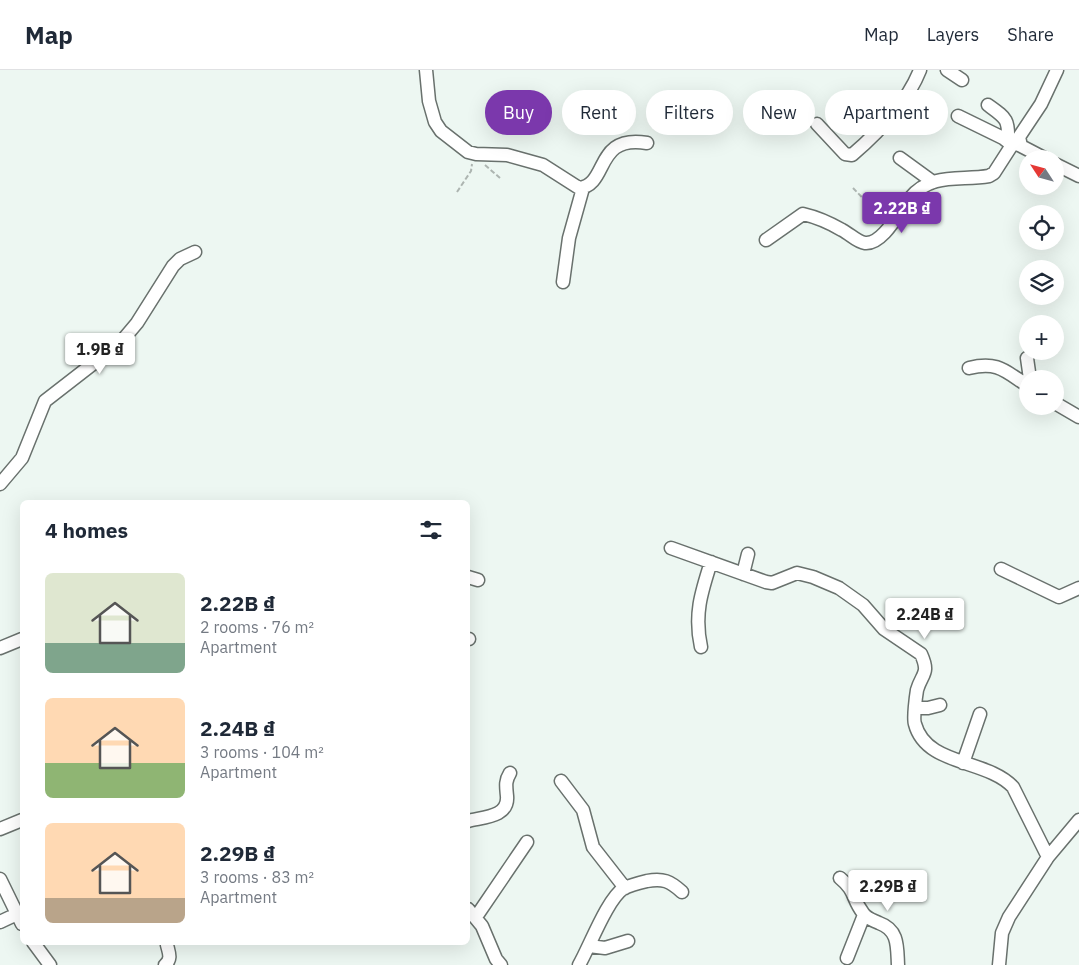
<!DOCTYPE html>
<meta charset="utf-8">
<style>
body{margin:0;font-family:"IBM Plex Sans",sans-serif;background:#f6f6f7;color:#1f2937;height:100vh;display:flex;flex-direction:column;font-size:19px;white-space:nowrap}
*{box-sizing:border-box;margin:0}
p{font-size:16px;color:#747a83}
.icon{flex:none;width:28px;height:28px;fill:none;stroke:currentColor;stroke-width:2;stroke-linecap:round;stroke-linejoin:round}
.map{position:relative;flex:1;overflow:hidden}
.panel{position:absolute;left:20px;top:430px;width:450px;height:445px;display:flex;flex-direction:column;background:#fff;border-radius:8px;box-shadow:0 5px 20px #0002}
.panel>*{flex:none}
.guide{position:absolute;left:485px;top:20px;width:475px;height:45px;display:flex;gap:10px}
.needle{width:32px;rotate:306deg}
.tools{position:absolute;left:1019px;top:80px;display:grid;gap:10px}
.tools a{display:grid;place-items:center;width:45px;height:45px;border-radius:50%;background:#fff;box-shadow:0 5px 20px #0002;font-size:25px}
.price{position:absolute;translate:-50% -42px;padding:0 11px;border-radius:5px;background:#fff;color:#222;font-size:16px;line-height:32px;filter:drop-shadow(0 1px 2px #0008)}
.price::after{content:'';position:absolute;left:50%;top:30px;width:15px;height:11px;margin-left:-8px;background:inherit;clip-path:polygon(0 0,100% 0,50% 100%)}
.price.on{background:#7b38ac;color:#fff}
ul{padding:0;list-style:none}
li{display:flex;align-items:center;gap:15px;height:125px;padding:0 25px}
li span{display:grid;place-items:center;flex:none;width:140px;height:100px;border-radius:8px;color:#555}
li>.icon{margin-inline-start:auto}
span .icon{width:60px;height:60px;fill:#fffc;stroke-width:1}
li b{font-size:21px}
h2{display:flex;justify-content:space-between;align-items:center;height:60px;padding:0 25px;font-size:21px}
.chip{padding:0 18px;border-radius:22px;background:#fff;box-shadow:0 5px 20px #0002;font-size:18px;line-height:45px}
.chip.on{background:#7b38ac;color:#fff}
header{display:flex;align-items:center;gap:30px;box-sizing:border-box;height:70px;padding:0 25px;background:#fff;border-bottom:1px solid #e0e1e3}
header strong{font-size:24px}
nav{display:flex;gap:28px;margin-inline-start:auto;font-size:18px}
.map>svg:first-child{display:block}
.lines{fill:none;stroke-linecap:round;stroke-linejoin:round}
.minor-casing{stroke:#69716d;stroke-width:15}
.path{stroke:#adb5b1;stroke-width:2;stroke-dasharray:5 2.5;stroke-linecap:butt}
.minor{stroke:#fff;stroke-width:12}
</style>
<header>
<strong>Map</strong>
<nav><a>Map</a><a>Layers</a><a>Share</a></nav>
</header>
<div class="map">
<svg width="1079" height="895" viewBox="0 0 1079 895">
<rect width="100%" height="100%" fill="#edf7f2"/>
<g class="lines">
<g class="minor-casing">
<path id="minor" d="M426 0 429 31 435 52 441 61 468 82 476 84 507 85 543 95 579 118C609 115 594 64 647 73
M947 0 962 10
M988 35C1006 48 1009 49 1008 71
M958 46 1003 68 1012 75
M817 54 845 84 852 85C880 61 907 33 920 0
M900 88 933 112
M1046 89 1021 76 1019 67 1041 34 1057 0
M1055 94 1079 106
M766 170 803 144C816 147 830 153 842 160 850 164 857 172 865 173 883 175 900 140 910 128 932 102 960 111 989 106L994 103 1012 75 1017 74 1021 76
M563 212 569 168 583 118
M1027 288 1030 309
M969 298C998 291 1005 301 1028 316
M1055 333 1079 347
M0 414 22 388 45 331 121 272 137 253 173 196 180 189 195 182
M671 478 766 512 772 513 797 503 813 507 839 518 863 535 884 559 921 584C930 604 922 603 917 620 916 626 913 649 915 654 926 696 987 689 1013 717L1048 787
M1001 499 1059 527 1079 518
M743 504 748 484
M468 507 478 510
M468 569H469
M701 577C694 545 701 523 711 492
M0 578 22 569
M915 638H928L940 635
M963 693 980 644
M561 711 583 740 593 777 625 818
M468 751C481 747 509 748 507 726 506 716 505 711 510 703
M0 759 22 750
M840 808C856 821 852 829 863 843 867 849 873 850 879 853 899 860 897 877 898 895
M0 809 22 854
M468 839 482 856 496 889 501 895
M476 847 527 772
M0 852 17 844
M33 872 50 895
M589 876 605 878 628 871
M847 888 864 845
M165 895C172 889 169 883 167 875
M579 895C590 876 607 829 624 818 631 815 639 813 647 811 663 808 670 811 682 822
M999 895 1002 863 1009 847 1048 787 1079 750"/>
</g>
<path class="path" d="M485 95 500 108
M853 118 883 149
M457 122 471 101 472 94
M73 273 92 281"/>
<use href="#minor" class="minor"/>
</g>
</svg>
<div class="tools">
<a><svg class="needle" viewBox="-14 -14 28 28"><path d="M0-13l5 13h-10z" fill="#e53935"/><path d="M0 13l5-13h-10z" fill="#747a83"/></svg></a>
<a><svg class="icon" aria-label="locate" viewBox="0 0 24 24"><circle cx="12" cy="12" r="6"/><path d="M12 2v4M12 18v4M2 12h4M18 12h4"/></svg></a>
<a><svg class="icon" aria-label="layers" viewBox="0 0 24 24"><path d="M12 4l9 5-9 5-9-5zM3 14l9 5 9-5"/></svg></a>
<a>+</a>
<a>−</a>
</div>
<b class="price on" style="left:902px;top:164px">2.22B ₫</b>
<b class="price" style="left:100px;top:305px">1.9B ₫</b>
<b class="price" style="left:925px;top:570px">2.24B ₫</b>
<b class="price" style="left:888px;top:842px">2.29B ₫</b>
<div class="guide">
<a class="chip on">Buy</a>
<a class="chip">Rent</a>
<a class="chip">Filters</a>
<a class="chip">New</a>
<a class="chip">Apartment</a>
</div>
<section class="panel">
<h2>4 homes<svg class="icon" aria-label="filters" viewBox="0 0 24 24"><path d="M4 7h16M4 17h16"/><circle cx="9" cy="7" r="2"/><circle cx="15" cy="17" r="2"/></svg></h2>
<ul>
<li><span style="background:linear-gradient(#dfe7d0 70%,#7fa58c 0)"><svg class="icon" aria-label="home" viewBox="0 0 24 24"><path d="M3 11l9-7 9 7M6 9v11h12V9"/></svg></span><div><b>2.22B ₫</b><p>2 rooms · 76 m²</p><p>Apartment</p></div></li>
<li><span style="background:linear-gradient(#ffd9b3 65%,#8fb573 0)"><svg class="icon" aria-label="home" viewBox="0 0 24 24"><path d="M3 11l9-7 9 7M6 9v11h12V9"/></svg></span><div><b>2.24B ₫</b><p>3 rooms · 104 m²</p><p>Apartment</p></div></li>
<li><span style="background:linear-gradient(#ffd9b3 75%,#b9a48a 0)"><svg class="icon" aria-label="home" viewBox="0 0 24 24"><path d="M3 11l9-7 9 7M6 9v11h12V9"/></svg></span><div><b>2.29B ₫</b><p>3 rooms · 83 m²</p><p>Apartment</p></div></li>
</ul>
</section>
</div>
